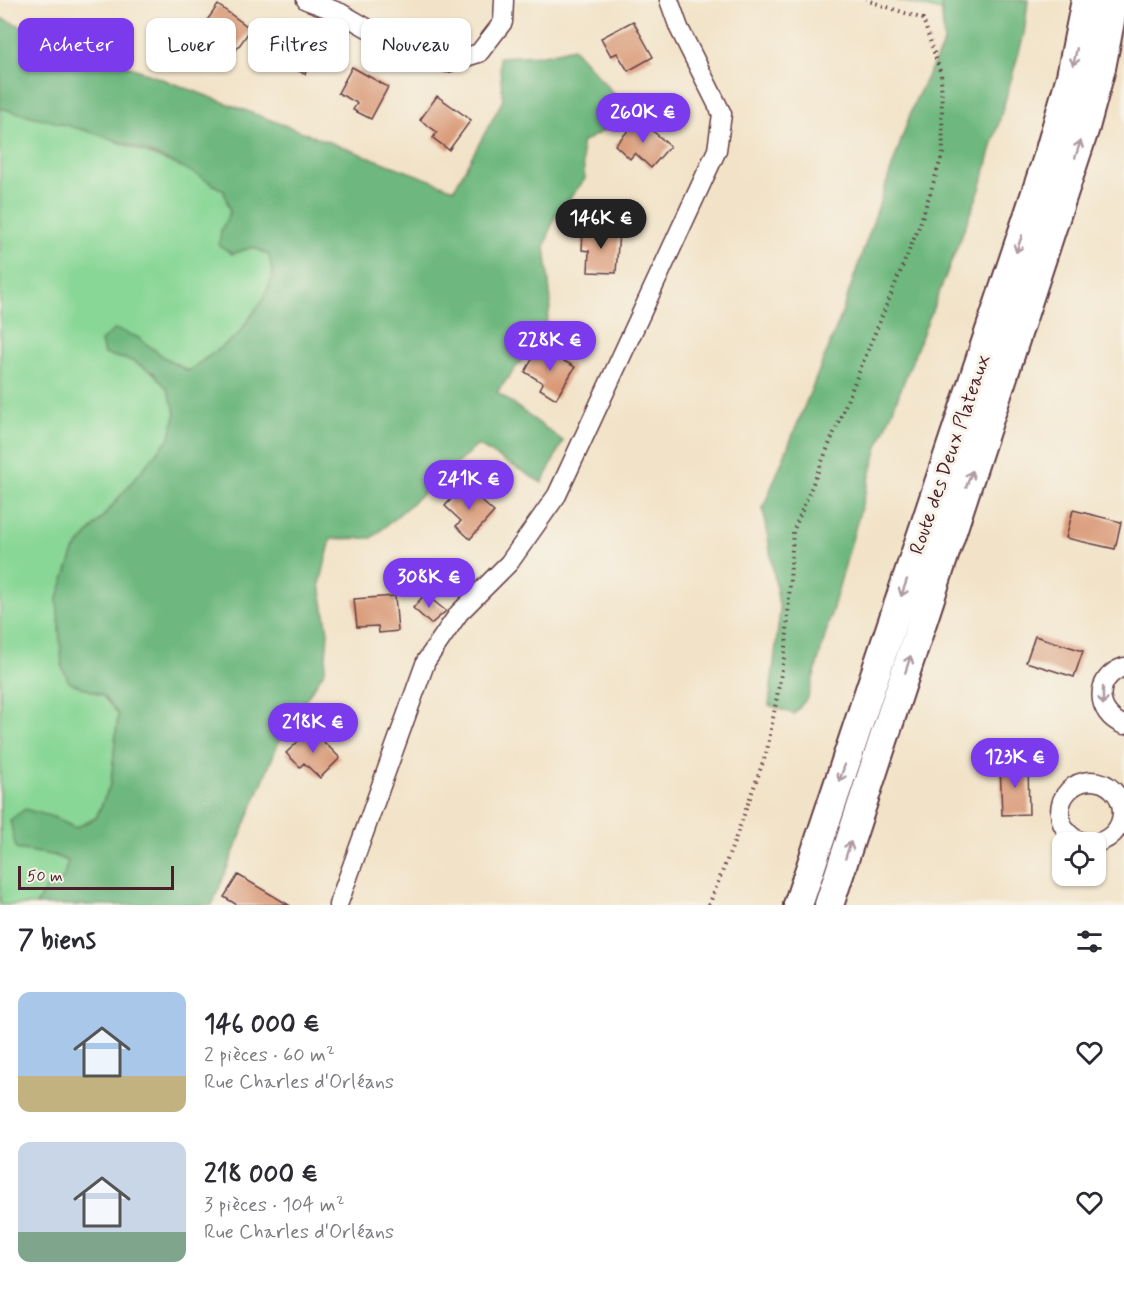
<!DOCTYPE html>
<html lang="fr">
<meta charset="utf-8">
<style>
body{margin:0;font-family:Mynerve,sans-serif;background:#f7f7f7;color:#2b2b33;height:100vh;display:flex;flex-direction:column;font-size:22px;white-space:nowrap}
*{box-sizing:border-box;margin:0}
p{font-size:20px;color:#7c7c81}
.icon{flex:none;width:33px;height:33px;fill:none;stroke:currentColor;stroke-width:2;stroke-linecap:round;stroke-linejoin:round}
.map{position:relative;height:905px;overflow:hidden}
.drawer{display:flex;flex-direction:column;background:#fff;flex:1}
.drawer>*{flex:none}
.banner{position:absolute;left:18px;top:18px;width:600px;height:54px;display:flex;gap:12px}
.fabs{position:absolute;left:1052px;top:832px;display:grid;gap:12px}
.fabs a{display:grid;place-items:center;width:54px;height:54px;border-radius:12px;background:#fff;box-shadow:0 2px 4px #0004;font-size:30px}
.scale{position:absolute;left:18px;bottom:15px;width:156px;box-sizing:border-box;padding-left:6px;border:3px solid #4a1f2b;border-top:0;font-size:16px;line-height:21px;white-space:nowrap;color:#4a1f2b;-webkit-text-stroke:4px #f7f3e8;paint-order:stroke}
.price{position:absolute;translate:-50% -51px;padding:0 14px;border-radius:21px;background:#7c3aed;color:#fff;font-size:20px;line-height:39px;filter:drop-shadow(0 2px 3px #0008)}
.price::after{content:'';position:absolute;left:50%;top:36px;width:18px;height:14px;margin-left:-9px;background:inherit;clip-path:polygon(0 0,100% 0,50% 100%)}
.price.active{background:#222;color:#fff}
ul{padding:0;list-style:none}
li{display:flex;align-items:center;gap:18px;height:150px;padding:0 18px}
li span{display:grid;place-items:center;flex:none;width:168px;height:120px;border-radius:12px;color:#555}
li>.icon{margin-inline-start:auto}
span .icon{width:72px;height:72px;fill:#fffc;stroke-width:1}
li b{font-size:26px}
h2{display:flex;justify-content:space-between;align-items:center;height:72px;padding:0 18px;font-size:26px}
.pill{padding:0 21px;border-radius:12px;background:#fff;box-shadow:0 2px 4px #0004;font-size:21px;line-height:54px}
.pill.active{background:#7c3aed;color:#fff}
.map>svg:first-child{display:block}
.green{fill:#89d796;stroke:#6a7b60;stroke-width:1.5}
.forest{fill:#6eb87f;stroke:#5c6c55;stroke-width:1.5}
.building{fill:#d99876}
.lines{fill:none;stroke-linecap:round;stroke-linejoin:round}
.minor-casing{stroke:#633c43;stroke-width:21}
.primary-casing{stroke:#633c43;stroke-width:32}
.path{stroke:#633c43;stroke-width:4;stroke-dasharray:1.5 4.5;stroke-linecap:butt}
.minor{stroke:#fff;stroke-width:18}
.primary{stroke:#fff;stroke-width:28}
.oneway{stroke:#ae9aa0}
.labels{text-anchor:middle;stroke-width:6;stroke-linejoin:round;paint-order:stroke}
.street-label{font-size:20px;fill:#4a1f2b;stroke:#f7f3e8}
</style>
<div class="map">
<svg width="1124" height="905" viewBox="0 0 1124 905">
<rect width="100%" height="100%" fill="#f7f3e8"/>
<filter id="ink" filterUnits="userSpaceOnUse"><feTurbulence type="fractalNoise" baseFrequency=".0167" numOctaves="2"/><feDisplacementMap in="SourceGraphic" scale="12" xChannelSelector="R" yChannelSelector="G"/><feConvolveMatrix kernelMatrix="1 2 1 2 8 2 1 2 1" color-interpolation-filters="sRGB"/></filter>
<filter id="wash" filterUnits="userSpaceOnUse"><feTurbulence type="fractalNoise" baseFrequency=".008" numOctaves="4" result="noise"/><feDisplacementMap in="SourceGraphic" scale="24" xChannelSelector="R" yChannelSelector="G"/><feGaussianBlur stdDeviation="1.35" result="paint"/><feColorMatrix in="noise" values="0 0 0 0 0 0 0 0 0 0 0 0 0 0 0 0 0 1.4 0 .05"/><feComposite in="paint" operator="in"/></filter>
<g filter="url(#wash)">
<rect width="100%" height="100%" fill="#f2e3c8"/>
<path class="green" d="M897 0H941L942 11Z
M0 108 79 127 190 170 224 191 230 212 221 231 232 254 253 247 269 255 273 276 264 298 237 336 188 371 165 358 137 337 104 354 133 361 154 373 168 390 176 413 170 437 74 551 69 682 102 695 118 714 111 783 96 818 75 828 53 817 16 849 53 855 68 861 63 879 46 888 36 905H0Z"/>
<path class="forest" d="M941 0H1028L1024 34 980 189 878 447 808 697 794 714 769 705 780 611 763 508 838 324 914 103 944 43Z
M0 18 454 189 503 100 499 57 544 55 573 48 623 104 614 125 581 143 585 179 554 218 545 246 551 303 545 330 497 392 563 441 542 483 478 445 372 538 331 539 320 584 328 632 325 670 280 739 212 905H36L46 888 63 879 68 861 53 855 16 849 10 820 25 809 53 817 75 828 96 818 111 783 118 714 102 695 69 682 62 667 57 600 74 551 170 437 176 413 168 390 154 373 133 361 104 354 101 341 115 329 137 337 165 358 188 371 237 336 264 298 273 276 269 255 253 247 232 254 219 245 221 231 230 212 224 191C157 147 77 127 0 108Z"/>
<g id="blocks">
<path class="building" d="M218 5 251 29 234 53 217 41 213 46 197 34Z
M633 21 653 57 628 71 617 53 611 56 601 38Z
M279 30 317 47 305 74 286 65 283 71 265 63Z
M352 67 388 87 371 119 353 110 357 103 338 93Z
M437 96 471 120 449 150 433 138 437 132 420 120Z
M639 119 670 146 651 168 635 153 630 159 615 145Z
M583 230 619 231 616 273 588 272 589 251 582 250Z
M539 347 575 367 556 399 540 389 543 383 525 372Z
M464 485 494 512 470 539 456 526 461 521 445 506Z
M1073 510 1121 522 1115 549 1066 538Z
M425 594 446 611 431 624 413 608Z
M395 596 398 631 379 633 378 626 357 627 354 599Z
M1035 636 1083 651 1074 677 1026 662Z
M311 729 340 758 320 778 304 763 300 767 286 753Z
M1028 764 1029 814 1002 815 1000 765Z
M238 875 289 905H237L224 897Z"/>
</g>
</g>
<g filter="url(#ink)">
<use href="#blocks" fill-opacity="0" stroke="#633c43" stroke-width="1.5"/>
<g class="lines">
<g class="minor-casing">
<path id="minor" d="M306 0 341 13 409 52 447 63 479 53 503 22 504 0
M1124 667C1093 677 1095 714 1124 725
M1060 812a31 31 0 1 1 62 0a31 31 0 1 1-62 0Z
M338 905 426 661 459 613 509 563 557 495 717 150 722 114 679 28 669 0"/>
</g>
<g class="primary-casing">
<path id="primary" d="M798 905 1048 157 1071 76 1086 0
M829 905 1085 127 1101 68 1114 0"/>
</g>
<path class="path" d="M709 905 733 845 767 751 786 647 793 532 920 224 943 153 941 74 923 19 866 0"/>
<use href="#minor" class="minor"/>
<use href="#primary" class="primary"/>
</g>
<defs><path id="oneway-shaft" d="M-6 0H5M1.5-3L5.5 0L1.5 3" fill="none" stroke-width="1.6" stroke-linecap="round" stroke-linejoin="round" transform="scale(1.5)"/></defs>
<g class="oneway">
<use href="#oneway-shaft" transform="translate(1075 57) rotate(102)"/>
<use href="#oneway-shaft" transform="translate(1078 149) rotate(-72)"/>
<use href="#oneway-shaft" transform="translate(1019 244) rotate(109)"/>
<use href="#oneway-shaft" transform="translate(969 479) rotate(-71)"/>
<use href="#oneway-shaft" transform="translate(904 588) rotate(109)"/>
<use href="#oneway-shaft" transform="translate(908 664) rotate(-72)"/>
<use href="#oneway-shaft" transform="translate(1103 696) rotate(90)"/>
<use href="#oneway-shaft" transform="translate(842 773) rotate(109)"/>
<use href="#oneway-shaft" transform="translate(848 850) rotate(-72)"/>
</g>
</g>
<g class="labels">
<g class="street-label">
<text transform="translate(949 454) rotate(-71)" y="7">Route des Deux Plateaux</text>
</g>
</g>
</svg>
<div class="fabs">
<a><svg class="icon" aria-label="locate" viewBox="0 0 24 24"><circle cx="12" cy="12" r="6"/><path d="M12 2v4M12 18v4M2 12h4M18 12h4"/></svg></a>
</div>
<div class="scale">50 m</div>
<b class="price" style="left:643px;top:144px">260K €</b>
<b class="price active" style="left:601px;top:250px">146K €</b>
<b class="price" style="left:550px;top:372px">228K €</b>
<b class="price" style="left:469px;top:511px">241K €</b>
<b class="price" style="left:429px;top:609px">308K €</b>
<b class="price" style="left:313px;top:754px">218K €</b>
<b class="price" style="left:1015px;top:789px">123K €</b>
<div class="banner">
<a class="pill active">Acheter</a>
<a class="pill">Louer</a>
<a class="pill">Filtres</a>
<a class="pill">Nouveau</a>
</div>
</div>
<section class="drawer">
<h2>7 biens<svg class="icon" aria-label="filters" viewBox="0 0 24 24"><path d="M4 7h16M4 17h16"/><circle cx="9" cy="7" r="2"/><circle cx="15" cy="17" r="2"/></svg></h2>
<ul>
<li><span style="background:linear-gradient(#a9c7e8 70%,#c2b280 0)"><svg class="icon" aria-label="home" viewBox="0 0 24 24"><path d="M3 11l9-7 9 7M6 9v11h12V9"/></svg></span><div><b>146 000 €</b><p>2 pièces · 60 m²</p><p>Rue Charles d'Orléans</p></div><svg class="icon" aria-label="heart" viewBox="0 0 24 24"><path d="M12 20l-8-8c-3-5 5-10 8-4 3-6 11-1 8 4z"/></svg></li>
<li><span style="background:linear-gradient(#c9d6e8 75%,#7fa58c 0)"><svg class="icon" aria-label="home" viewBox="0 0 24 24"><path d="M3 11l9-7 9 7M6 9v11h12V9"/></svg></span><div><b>218 000 €</b><p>3 pièces · 104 m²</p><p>Rue Charles d'Orléans</p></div><svg class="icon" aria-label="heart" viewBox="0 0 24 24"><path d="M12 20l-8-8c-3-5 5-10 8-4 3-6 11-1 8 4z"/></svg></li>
</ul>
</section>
